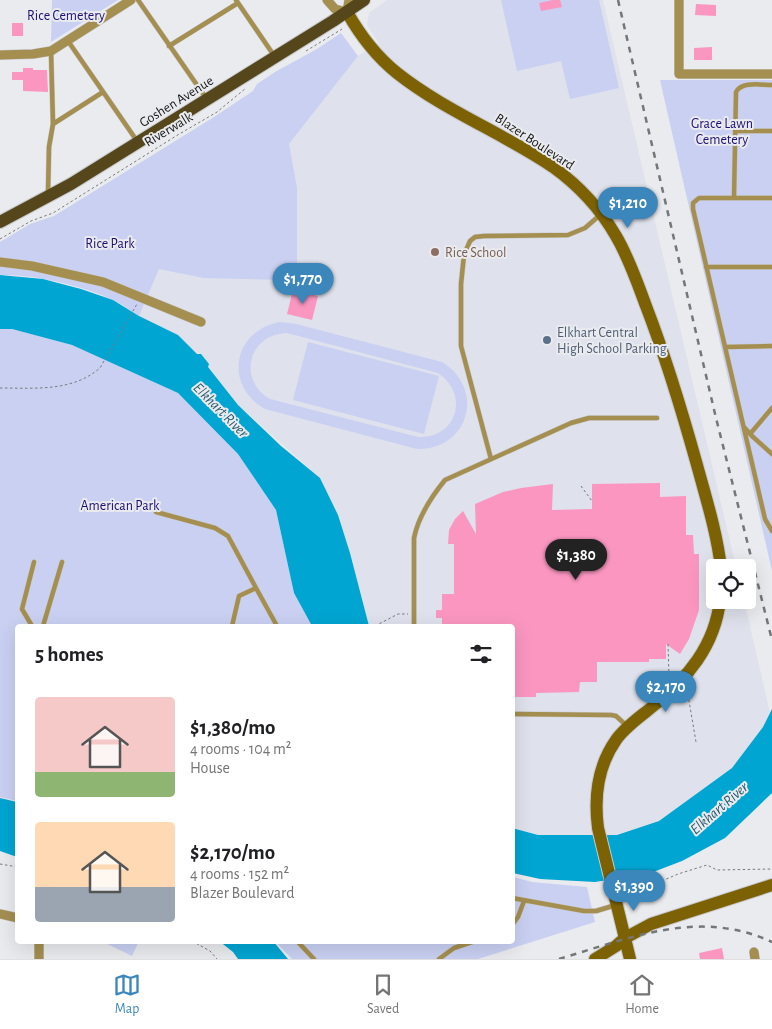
<!DOCTYPE html>
<meta charset="utf-8">
<style>
body{margin:0;font-family:"Alegreya Sans",sans-serif;background:#f2f2f2;color:#202124;height:100vh;display:flex;flex-direction:column;font-size:19px;white-space:nowrap}
*{box-sizing:border-box;margin:0}
p{font-size:16px;color:#757577}
.icon{flex:none;width:28px;height:28px;fill:none;stroke:currentColor;stroke-width:2;stroke-linecap:round;stroke-linejoin:round}
.map{position:relative;flex:1;overflow:hidden}
.sheet{position:absolute;left:15px;top:624px;width:500px;height:320px;display:flex;flex-direction:column;background:#fff;border-radius:5px;box-shadow:0 5px 20px #0002}
.sheet>*{flex:none}
.fabs{position:absolute;left:706px;top:559px;display:grid;gap:10px}
.fabs a{display:grid;place-items:center;width:50px;height:50px;border-radius:5px;background:#fff;box-shadow:0 5px 20px #0002;font-size:25px}
.price{position:absolute;translate:-50% -42px;padding:0 11px;border-radius:18px;background:#3b86ba;color:#fff;font-size:16px;line-height:32px;filter:drop-shadow(0 1px 2px #0008)}
.price::after{content:'';position:absolute;left:50%;top:30px;width:15px;height:11px;margin-left:-8px;background:inherit;clip-path:polygon(0 0,100% 0,50% 100%)}
.price.on{background:#222;color:#fff}
ul{padding:0;list-style:none}
li{display:flex;align-items:center;gap:15px;height:125px;padding:0 20px}
li span{display:grid;place-items:center;flex:none;width:140px;height:100px;border-radius:5px;color:#555}
li>.icon{margin-inline-start:auto}
span .icon{width:60px;height:60px;fill:#fffc;stroke-width:1}
li b{font-size:21px}
h2{display:flex;justify-content:space-between;align-items:center;height:60px;padding:0 20px;font-size:21px}
.tabs{display:flex;justify-content:space-around;align-items:center;height:70px;border-top:1px solid #e0e0e0;background:#fff;font-size:14px;color:#757577}
.tabs a{display:grid;justify-items:center;gap:2px}
.tabs .on{color:#3b86ba}
.map>svg:first-child{display:block}
.built{fill:#dfe1ec}
.green{fill:#c9d0f2;fill-rule:evenodd}
.water{fill:#00a5d2}
.building{fill:#fa96c0}
.lines{fill:none;stroke-linecap:round;stroke-linejoin:round}
.lane-casing{stroke:#c8c9cc;stroke-width:5.5}
.street-casing{stroke:#c8c9cc;stroke-width:10}
.secondary-casing{stroke:#c8c9cc;stroke-width:14}
.primary-casing{stroke:#c8c9cc;stroke-width:14}
.path{stroke:#7a7a7c;stroke-width:1;stroke-dasharray:2.5 2.5;stroke-linecap:butt}
.lane{stroke:#a48f51;stroke-width:4.5}
.street{stroke:#a48f51;stroke-width:9}
.secondary{stroke:#7c6204;stroke-width:12}
.primary{stroke:#55461b;stroke-width:12}
.rail{stroke:#757678;stroke-width:2.5;stroke-dasharray:6 6;stroke-linecap:butt}
.education-dot{fill:#8d6e63;stroke:#eaebee;stroke-width:2}
.service-dot{fill:#5c6f8a;stroke:#eaebee;stroke-width:2}
.labels{text-anchor:middle;stroke-width:4;stroke-linejoin:round;paint-order:stroke}
.park-label{font-size:14px;fill:#1d0d74;stroke:#eaebee}
.street-label{font-size:14px;fill:#161617;stroke:#eaebee}
.education-label{font-size:14px;fill:#785e54;stroke:#eaebee;text-anchor:start}
.service-label{font-size:14px;fill:#4e5e75;stroke:#eaebee;text-anchor:start}
.water-label{font-size:15px;font-style:italic;fill:#275b6f;stroke:#eaebee}
</style>
<div class="map">
<svg width="772" height="959" viewBox="0 0 772 959">
<rect width="100%" height="100%" fill="#eaebee"/>
<path class="built" d="M387 0H603L736 567 715 568V600H744L770 713 763 727 732 768 659 821 617 835H538L513 828 512 626H369L350 553 338 515 320 478 238 405 197 354 178 335 139 316 159 269 289 144 358 56 379 43 367 25 369 13Z"/>
<path class="green" d="M52 0H118L51 42Z
M501 0H599L619 88 570 99 561 61 517 71Z
M341 33 358 56 289 144 297 188V273L290 280 204 278 159 269 139 316C131 311 122 304 113 300 84 286 32 274 0 275V242L30 224 54 216 214 117 253 91 257 84 275 72 317 49Z
M660 80H772V571Z
M280 322 296 324 442 362C486 389 469 450 417 449L265 409C224 386 232 331 280 322ZM287 333 438 373C470 394 457 439 418 437L270 399C237 380 248 334 287 333Z
M0 329H12L72 345 178 393 238 454 276 510 294 593 312 626H18L17 801 0 797Z
M308 342 439 376 424 434 293 400Z
M513 877 532 882 587 887 595 922 478 959H292L275 941H512Z
M101 941H139L132 956Z"/>
<path class="water" d="M0 275 43 279 81 289 113 300 139 316 178 335 197 354H201L209 364 208 367 238 405 281 446 320 478 338 515 350 553 369 626H312L294 593 276 510 238 454 178 393 72 345 12 329H0Z
M772 709V793L725 838 682 861 648 874 595 882 540 879 513 873 512 828 538 835H617L659 821 732 768 763 727Z
M0 798 17 802V857L0 851Z
M219 941H273L288 959H238L233 952Z"/>
<path class="building" d="M553 0H560L562 7 541 11 539 3Z
M696 4 716 5V16L695 15Z
M12 23H23V36H12Z
M712 47V60H694V48Z
M23 68H33V70H47L48 92 23 91V80H12V72H23Z
M293 290 318 296 312 320 287 314Z
M660 483V497L686 496V535H693L694 554H699V610L689 639 680 654 666 644V659H649V662H597V682H580L579 692 536 693V697H512V626H442V618H436V610H442V594H454V544H448L449 530 455 519 463 511 476 534 475 504 503 492 521 488 553 484 552 510 592 509V484Z
M722 948 724 959H700L699 953Z"/>
<g class="lines">
<g class="lane-casing">
<path id="lane" d="M138 0 206 98
M236 0 275 57
M68 41 137 141
M169 46 238 3
M53 124 103 92
M735 131H772
M48 194 49 147 53 124 51 51
M734 198 736 92C742 81 761 85 772 85
M772 198H699L693 203V209L765 519 772 531
M706 267H772
M725 347 772 346
M744 427 752 436 772 454
M750 434 772 408
M491 459 461 346V284L464 255 470 241 475 237 484 236 568 235 585 228 600 215
M156 512 215 528 228 536 256 588
M32 626 22 609 34 562
M43 626 62 562
M232 626 239 596 256 588 277 626
M414 626V538C418 518 432 496 445 480L571 423 589 418H657
M512 714 611 715 616 716 627 726
M512 898 584 911H596L616 905
M512 925 518 917 524 901
M297 941 314 959
M439 959 454 948 475 941"/>
</g>
<g class="street-casing">
<path id="street" d="M327 0 335 9 347 12 349 0
M679 0V74H772
M0 55 33 54 51 51 131 0
M0 262 32 266 103 282 201 322
M0 914 18 918
M754 952 755 959
M39 959V941"/>
</g>
<g class="secondary-casing">
<path id="secondary" d="M347 12C360 35 377 57 397 73 445 111 503 133 553 167 578 185 601 210 616 236 629 258 637 282 646 306 666 358 682 411 697 465 706 498 717 533 721 568
M595 959 616 946 625 938 651 924 772 885
M630 959 598 828C594 797 597 767 616 740 625 727 640 717 652 707 687 679 715 646 720 600"/>
</g>
<g class="primary-casing">
<path id="primary" d="M0 222 71 184 333 21 364 0"/>
</g>
<path class="path" d="M306 51 342 29
M0 239 31 221 53 213 176 136 217 112 246 88
M0 388C35 388 72 392 100 368L137 304
M581 486 592 501
M375 626 398 614H408
M668 644 669 676
M688 695 696 742
M0 864 18 867
M625 897 678 874 707 865 717 870 772 869
M192 941 210 951 217 959"/>
<use href="#lane" class="lane"/>
<use href="#street" class="street"/>
<use href="#secondary" class="secondary"/>
<use href="#primary" class="primary"/>
<path class="rail" d="M618 0 716 418 772 640
M559 959C630 938 699 908 772 942"/>
</g>
<circle class="education-dot" cx="435" cy="252" r="5"/>
<circle class="service-dot" cx="547" cy="340" r="5"/>
<g class="labels">
<g class="park-label">
<text x="66" y="20">Rice Cemetery</text>
<text x="722" y="128">Grace Lawn<tspan x="722" dy="16">Cemetery</tspan></text>
<text x="110" y="248">Rice Park</text>
<text x="120" y="510">American Park</text>
</g>
<g class="street-label">
<text transform="translate(176 101) rotate(-32)" y="5">Goshen Avenue</text>
<text transform="translate(168 129) rotate(-31)" y="5">Riverwalk</text>
<text transform="translate(535 141) rotate(33)" y="5">Blazer Boulevard</text>
</g>
<g class="education-label">
<text x="445" y="257">Rice School</text>
</g>
<g class="service-label">
<text x="557" y="337">Elkhart Central<tspan x="557" dy="16">High School Parking</tspan></text>
</g>
<g class="water-label">
<text transform="translate(221 410) rotate(45)" y="5">Elkhart River</text>
<text transform="translate(719 808) rotate(-41)" y="5">Elkhart River</text>
</g>
</g>
</svg>
<div class="fabs">
<a><svg class="icon" aria-label="locate" viewBox="0 0 24 24"><circle cx="12" cy="12" r="6"/><path d="M12 2v4M12 18v4M2 12h4M18 12h4"/></svg></a>
</div>
<b class="price" style="left:628px;top:229px">$1,210</b>
<b class="price" style="left:303px;top:305px">$1,770</b>
<b class="price on" style="left:576px;top:581px">$1,380</b>
<b class="price" style="left:666px;top:713px">$2,170</b>
<b class="price" style="left:634px;top:912px">$1,390</b>
<section class="sheet">
<h2>5 homes<svg class="icon" aria-label="filters" viewBox="0 0 24 24"><path d="M4 7h16M4 17h16"/><circle cx="9" cy="7" r="2"/><circle cx="15" cy="17" r="2"/></svg></h2>
<ul>
<li><span style="background:linear-gradient(#f6c9c9 75%,#8fb573 0)"><svg class="icon" aria-label="home" viewBox="0 0 24 24"><path d="M3 11l9-7 9 7M6 9v11h12V9"/></svg></span><div><b>$1,380/mo</b><p>4 rooms · 104 m²</p><p>House</p></div></li>
<li><span style="background:linear-gradient(#ffd9b3 65%,#9aa5b1 0)"><svg class="icon" aria-label="home" viewBox="0 0 24 24"><path d="M3 11l9-7 9 7M6 9v11h12V9"/></svg></span><div><b>$2,170/mo</b><p>4 rooms · 152 m²</p><p>Blazer Boulevard</p></div></li>
</ul>
</section>
</div>
<nav class="tabs">
<a class="on"><svg class="icon" aria-label="map" viewBox="0 0 24 24"><path d="M3 6l6-2 6 2 6-2v14l-6 2-6-2-6 2zM9 4v14M15 6v14"/></svg>Map</a>
<a><svg class="icon" aria-label="saved" viewBox="0 0 24 24"><path d="M7 4h10v16l-5-4-5 4z"/></svg>Saved</a>
<a><svg class="icon" aria-label="home" viewBox="0 0 24 24"><path d="M3 11l9-7 9 7M6 9v11h12V9"/></svg>Home</a>
</nav>
